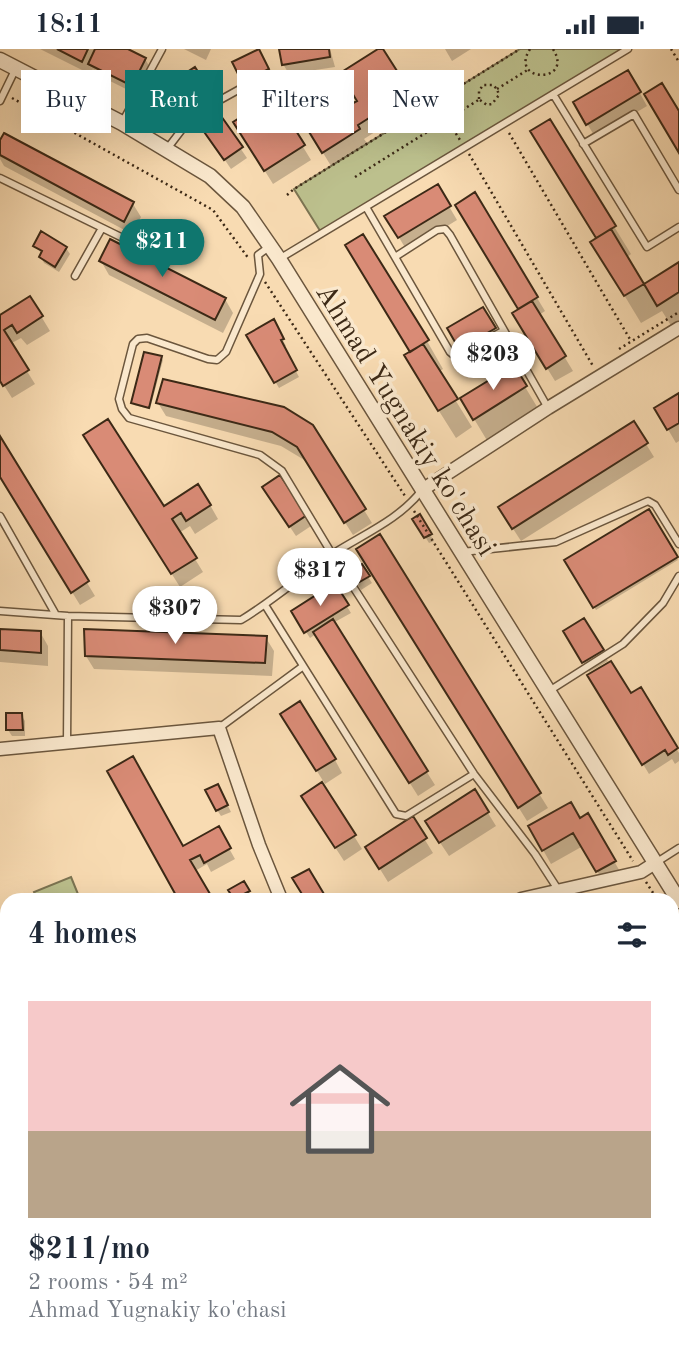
<!DOCTYPE html>
<meta charset="utf-8">
<style>
body{margin:0;font-family:"Old Standard TT",serif;background:#f2f2f3;color:#1f2937;height:100vh;display:flex;flex-direction:column;font-size:26px;white-space:nowrap}
*{box-sizing:border-box;margin:0}
p{font-size:23px;color:#747a83}
.icon{flex:none;width:38px;height:38px;fill:none;stroke:currentColor;stroke-width:2;stroke-linecap:round;stroke-linejoin:round}
.map{position:relative;flex:1;overflow:hidden}
.details{position:absolute;left:0px;top:844px;width:679px;height:471px;display:flex;flex-direction:column;background:#fff;border-radius:21px 21px 0 0;box-shadow:0 7px 28px #0002}
.details>*{flex:none}
.banner{position:absolute;left:21px;top:21px;width:637px;height:63px;display:flex;gap:14px}
.price{position:absolute;translate:-50% -60px;padding:0 16px;border-radius:24px;background:#fff;color:#222;font-size:23px;line-height:46px;filter:drop-shadow(0 2px 4px #0008)}
.price::after{content:'';position:absolute;left:50%;top:42px;width:21px;height:16px;margin-left:-10px;background:inherit;clip-path:polygon(0 0,100% 0,50% 100%)}
.price.on{background:#0f766e;color:#fff}
ul{padding:0;list-style:none}
li{display:grid;align-content:center;gap:14px;height:371px;padding:0 28px}
li span{display:grid;place-items:center;height:217px;border-radius:0px;color:#555}
li>.icon{margin-inline-start:auto}
span .icon{width:126px;height:126px;fill:#fffc;stroke-width:1}
li b{font-size:30px}
h2{display:flex;justify-content:space-between;align-items:center;height:84px;padding:0 28px;font-size:30px}
.chip{padding:0 24px;border-radius:0px;background:#fff;box-shadow:0 7px 28px #0002;font-size:24px;line-height:63px}
.chip.on{background:#0f766e;color:#fff}
.status{display:flex;justify-content:space-between;align-items:center;height:49px;padding:0 35px;background:#fff;direction:ltr}
.status svg{height:19px;fill:currentColor}
.map>svg:first-child{display:block}
.green{fill:#bcc08d;stroke:#7c7452;stroke-width:2}
.shadow{fill:#0003}
.lines{fill:none;stroke-linecap:round;stroke-linejoin:round}
.canal{stroke:#9ebab1;stroke-width:14}
.building{fill:#d98b76;stroke:#3c2916;stroke-width:2}
.service-casing{stroke:#6b563d;stroke-width:9}
.minor-casing{stroke:#6b563d;stroke-width:15}
.tertiary-casing{stroke:#6b563d;stroke-width:17}
.path{stroke:#3c2916;stroke-width:2.5;stroke-dasharray:2 3.5;stroke-linecap:butt}
.service{stroke:#fae8cd;stroke-width:6}
.minor{stroke:#fae8cd;stroke-width:12}
.tertiary{stroke:#fae8cd;stroke-width:14}
.labels{text-anchor:middle;stroke-width:7;stroke-linejoin:round;paint-order:stroke}
.street-label{font-size:28px;fill:#3c2916;stroke:#fae8cd}
</style>
<div class="status"><b>18:11</b><svg viewBox="0 0 49 12"><path d="M0 12V9h3v3zM5 12V6h3v6zM10 12V3h3v9zM15 12V0h3v12zM26 1h20v11H26zM47 4h2v5h-2z"/></svg></div>
<div class="map">
<svg width="679" height="1313" viewBox="0 0 679 1313">
<rect width="100%" height="100%" fill="#f8dbb2"/>
<filter id="stains"><feTurbulence type="fractalNoise" baseFrequency=".00286" numOctaves="4"/><feColorMatrix values="0 0 0 0 .2 0 0 0 0 .09 0 0 0 0 .02 0 0 0 .5 -.17"/></filter>
<radialGradient id="worn" r=".72"><stop offset=".6" stop-color="#630" stop-opacity="0"/><stop offset="1" stop-color="#630" stop-opacity=".3"/></radialGradient>
<path class="green" d="M520 0H628L322 185 294 140Z
M71 828 80 850H37L34 843Z
M679 1063V1235H672V1067Z"/>
<path class="shadow" d="M40 0H124L145 10 151 20 138 46 96 25 93 20 90 25Z
M184 0H211L206 11Z
M288 0H330L335 18 289 25 283 15Z
M381 0 419 61 381 85 378 81 364 90 367 94 331 117 302 69 346 61 359 52Z
M445 0H471L452 12Z
M259 2 271 27 248 38 235 14Z
M195 21 217 57 213 59 247 109 231 120 197 70 195 71 172 35Z
M628 23 647 57 595 88 575 54Z
M273 49 311 111 273 135 243 87Z
M549 72 631 205 626 209 644 237 679 215V281L675 283 662 262 641 274 609 221 598 190 548 110Z
M0 95 133 155 141 168 132 185 4 117 0 110Z
M437 137 457 171 407 202 387 168Z
M474 146 545 262 539 266 573 322 555 332 522 278 520 261 457 157Z
M35 197 66 199 70 205 59 223 44 214 41 208 42 205Z
M101 212 225 250 233 264 223 284 109 226Z
M363 224 427 292 443 320 438 323 472 378 456 389 422 335 412 304Z
M30 249 50 282 27 296 21 289 10 295 35 335 12 349 0 330V268Z
M483 260 500 290 466 309 449 279Z
M273 273 286 297 283 298 299 328 279 339 248 286Z
M161 309 163 311 150 360 134 356 133 354Z
M513 318 542 366 491 398 462 350Z
M679 346V392L676 394 656 360Z
M158 354 283 360 364 461 372 474 353 486 306 412 281 397 166 367Z
M0 390 95 547 80 556 0 426Z
M646 395 654 408 521 492 508 472Z
M93 400 163 459 210 456 218 470 195 485 190 477 179 484 203 523 180 538Z
M270 448 305 467 311 477 296 487Z
M648 462 678 511 596 561 566 511Z
M419 468 434 492 429 494 414 470Z
M379 487 548 759 527 772 366 514Z
M361 517 372 534 361 541 351 524Z
M334 537 351 564 333 574 435 736 418 747 316 585 310 589 293 563Z
M584 571 608 612 589 623 565 582Z
M0 581 40 583 48 597V617L0 613Z
M266 589 274 602 272 627 94 620 86 607Z
M590 627 630 646 640 640 679 704V712L675 715 672 710 649 725Z
M21 666 25 672V687H12L8 681Z
M290 679 335 711 342 724 325 735Z
M109 722 183 800 218 780 235 810 211 823 207 815 195 822 211 850H180Z
M221 743 231 763 221 767 217 761Z
M311 761 354 787 362 800 344 812Z
M488 764 496 777 449 807 435 786Z
M588 767 622 826 605 836 583 797 551 815 530 778 579 771Z
M412 770 433 804 388 833 375 812Z
M243 834 252 849 236 850 231 842Z
M0 867 3 887 0 888Z
M0 910 7 920V937L0 938Z
M672 1161 679 1175V1197L672 1201Z
M0 1167 7 1173V1211L0 1204Z
M7 1281V1307H50L40 1313H0V1282Z
M584 1307H605L606 1309 603 1313H579Z"/>
<g class="lines">
<path class="canal" d="M672 1269 679 1270
M469 1313 483 1307"/>
</g>
<path class="building" d="M57 0H88L82 13Z
M95 0H128L146 9 132 37 88 15Z
M259 0 269 20 242 33 232 13Z
M279 0H329L330 8 282 16Z
M378 0H383L413 47 372 73 369 69 358 76 360 80 322 104 292 55 329 31 346 58 357 52 340 24Z
M195 18 213 46 187 62 170 34Z
M628 21 641 43 586 76 573 53Z
M662 34 679 62V104L644 45Z
M274 47 305 96 264 122 233 73Z
M214 57 243 98 224 111 195 70Z
M550 70 616 177 596 189 530 82Z
M4 84 134 153 124 173 0 106V91Z
M438 135 451 157 398 189 384 167Z
M475 143 538 248 518 260 455 156Z
M611 180 644 235 624 247 590 193Z
M41 182 67 198 55 218 39 208 42 202 33 197Z
M363 185 429 291 410 303 345 196Z
M110 190 226 249 215 271 99 212Z
M679 213V243L657 257 644 235Z
M30 247 43 267 17 284 12 276 4 281 29 321 3 337 0 332V266Z
M532 252 566 307 546 320 512 264Z
M483 258 496 279 459 300 447 279Z
M274 270 284 290 281 291 297 321 274 334 246 286Z
M423 295 458 350 438 362 404 306Z
M144 303 162 307 149 359 131 354Z
M514 316 527 337 473 371 460 349Z
M163 330 284 358 313 376 366 460 344 474 297 398 272 383 156 354Z
M679 344V374L667 381 654 359Z
M108 370 164 457 198 435 211 456 186 472 181 464 172 470 197 509 171 525 83 386Z
M634 372 648 394 512 480 498 458Z
M0 387 89 532 71 544 0 428Z
M280 426 307 466 289 478 262 438Z
M649 460 678 508 593 559 564 511Z
M420 465 432 485 424 489 412 470Z
M380 485 541 744 518 759 356 500Z
M362 515 370 527 356 535 348 523Z
M335 534 349 556 304 584 291 562Z
M584 569 604 601 582 614 563 582Z
M333 570 428 722 409 734 313 583Z
M0 580 41 582V604L0 601Z
M84 580 267 587 265 614 85 607Z
M611 612 631 644 641 638 678 699 668 706 665 701 642 716 587 626Z
M300 652 336 710 316 722 280 665Z
M6 664H22L23 681H6Z
M133 707 183 797 219 777 231 799 204 814 200 806 190 811 213 850H178L107 722Z
M322 733 356 786 335 799 301 747Z
M218 735 228 756 216 762 205 741Z
M475 740 489 763 439 794 425 772Z
M571 753 580 769 588 764 616 812 596 823 573 784 542 802 528 777Z
M413 767 427 789 379 820 365 798Z
M309 820 327 850H305L292 829Z
M244 832 250 842 234 850 228 841Z
M0 908H2L5 927H0Z
M679 1090V1108L672 1096Z
M672 1159 679 1173V1180L672 1183Z
M0 1164 7 1171V1206L0 1200Z
M0 1280H7V1302L0 1303Z
M535 1307H569L571 1309 568 1313H530Z
M581 1307H599L594 1313H577Z"/>
<g class="lines">
<g class="service-casing">
<path id="service" d="M553 45 647 198 679 178
M0 52 16 19
M122 74 162 0
M583 95 634 65 679 141
M167 100 193 66 247 36
M0 129 129 192
M366 158 450 303 456 308 503 282
M269 198 258 206 260 225 226 303 217 311 208 310 147 289 138 290 133 295 119 350 122 360 129 369 260 406 282 422 332 505 474 725 535 805 559 842
M395 208 437 181 445 180 450 186 548 359
M279 210 628 0
M75 227 102 179
M0 467 56 566
M462 503 556 493 648 452 655 456 679 495
M265 556 396 765 406 767 474 725
M0 562 68 567 241 571C274 551 302 526 334 504 364 485 400 470 422 441
M549 642 623 595 663 554 679 527
M219 679 302 618
M67 694 68 567
M657 813 679 799
M672 1051 679 1063
M672 1082 679 1077
M672 1124 679 1138
M672 1206 679 1203
M0 1227 7 1233"/>
</g>
<g class="minor-casing">
<path id="minor" d="M422 441 548 359 679 279
M0 700 219 679 259 796 281 850
M521 850 641 823 655 814
M0 1059 7 1055
M0 1129 7 1135"/>
</g>
<g class="tertiary-casing">
<path id="tertiary" d="M0 11 122 74 210 127 243 158 279 210 679 852
M672 1014 679 1012
M135 1313 146 1307"/>
</g>
<path class="path" d="M530 0C508 34 575 35 553 0
M671 0 679 13
M497 40 529 20
M12 49 213 161 249 210
M479 50V42L483 36H493L497 40
M480 51 487 56 492 55 499 46 497 40
M435 52 460 91
M509 84 631 292
M469 105 593 317
M355 128 480 50
M287 146 294 140 520 0
M265 233 405 447
M619 300 679 263
M414 462 633 812
M646 833 657 850
M672 874 679 885
M405 1307 408 1313"/>
<use href="#service" class="service"/>
<use href="#minor" class="minor"/>
<use href="#tertiary" class="tertiary"/>
</g>
<g class="labels">
<g class="street-label">
<text transform="translate(407 370) rotate(58)" y="10">Ahmad Yugnakiy ko'chasi</text>
</g>
</g>
<rect width="100%" height="100%" filter="url(#stains)"/>
<rect width="100%" height="100%" fill="url(#worn)"/>
</svg>
<b class="price on" style="left:162px;top:230px">$211</b>
<b class="price" style="left:493px;top:343px">$203</b>
<b class="price" style="left:320px;top:559px">$317</b>
<b class="price" style="left:175px;top:597px">$307</b>
<div class="banner">
<a class="chip">Buy</a>
<a class="chip on">Rent</a>
<a class="chip">Filters</a>
<a class="chip">New</a>
</div>
<section class="details">
<h2>4 homes<svg class="icon" aria-label="filters" viewBox="0 0 24 24"><path d="M4 7h16M4 17h16"/><circle cx="9" cy="7" r="2"/><circle cx="15" cy="17" r="2"/></svg></h2>
<ul>
<li><span style="background:linear-gradient(#f6c9c9 60%,#b9a48a 0)"><svg class="icon" aria-label="home" viewBox="0 0 24 24"><path d="M3 11l9-7 9 7M6 9v11h12V9"/></svg></span><div><b>$211/mo</b><p>2 rooms · 54 m²</p><p>Ahmad Yugnakiy ko'chasi</p></div></li>
</ul>
</section>
</div>
